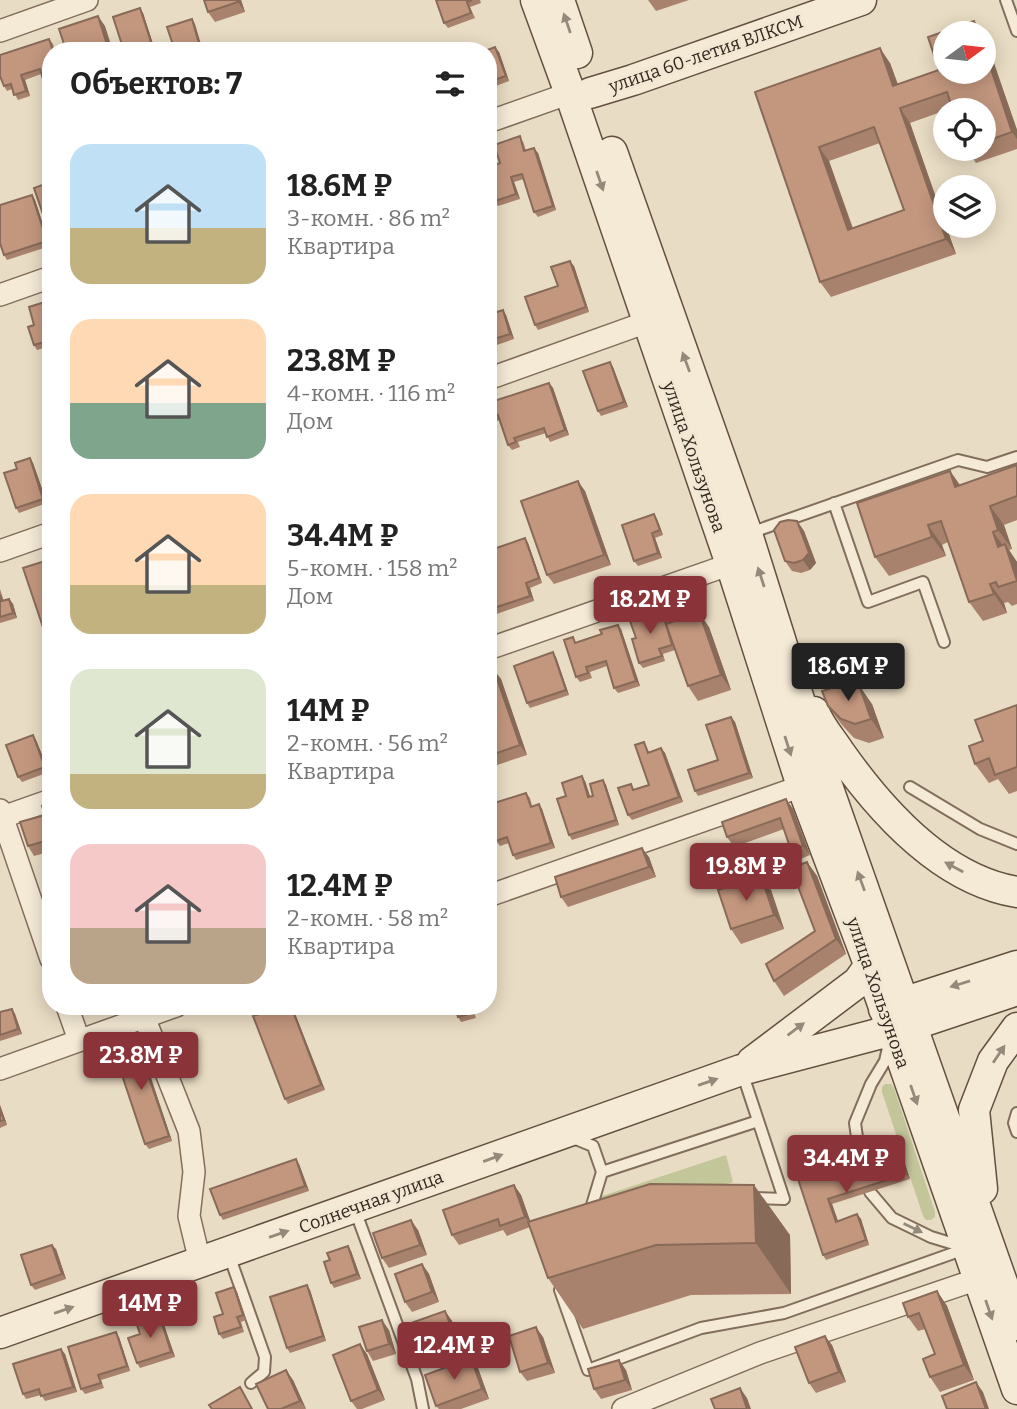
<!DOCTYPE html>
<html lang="ru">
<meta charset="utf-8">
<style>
body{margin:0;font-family:Bitter,serif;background:#f6f6f6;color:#222;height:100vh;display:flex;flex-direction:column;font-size:26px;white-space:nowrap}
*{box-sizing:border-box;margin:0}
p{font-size:23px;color:#767676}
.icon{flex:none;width:38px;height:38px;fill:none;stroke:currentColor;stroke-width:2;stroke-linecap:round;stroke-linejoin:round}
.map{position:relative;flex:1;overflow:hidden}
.details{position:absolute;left:42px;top:42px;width:455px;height:973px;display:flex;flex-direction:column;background:#fff;border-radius:28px;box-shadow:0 4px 18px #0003}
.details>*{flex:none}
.needle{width:46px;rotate:75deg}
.fabs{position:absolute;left:933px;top:21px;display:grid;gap:14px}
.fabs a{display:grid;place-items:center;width:63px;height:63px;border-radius:50%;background:#fff;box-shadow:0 4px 18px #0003;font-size:35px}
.price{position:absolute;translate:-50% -60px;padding:0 16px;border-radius:7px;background:#8a3338;color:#fff;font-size:23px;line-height:46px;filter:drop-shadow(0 2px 4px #0008)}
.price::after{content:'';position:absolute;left:50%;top:42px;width:21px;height:16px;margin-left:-10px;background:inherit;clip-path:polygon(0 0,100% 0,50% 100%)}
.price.on{background:#222;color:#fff}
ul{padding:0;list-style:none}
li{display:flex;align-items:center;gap:21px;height:175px;padding:0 28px}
li span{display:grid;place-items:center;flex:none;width:196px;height:140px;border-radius:21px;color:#555}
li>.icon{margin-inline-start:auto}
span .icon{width:84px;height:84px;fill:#fffc;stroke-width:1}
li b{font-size:30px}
h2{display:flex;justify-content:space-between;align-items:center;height:84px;padding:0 28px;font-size:30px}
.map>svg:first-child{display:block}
.green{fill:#c3c699}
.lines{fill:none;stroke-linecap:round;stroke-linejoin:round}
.lane-casing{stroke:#826e5c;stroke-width:14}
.street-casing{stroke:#826e5c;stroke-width:24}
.secondary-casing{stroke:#635040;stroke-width:33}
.lane{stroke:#f5ead6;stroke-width:10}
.street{stroke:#f5ead6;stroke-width:21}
.secondary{stroke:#f5ead6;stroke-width:30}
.wall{fill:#a8826c;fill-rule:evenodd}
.shaded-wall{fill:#886a58}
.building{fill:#c3977e;stroke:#886a58;stroke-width:2;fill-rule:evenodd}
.oneway{fill:#94897a}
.labels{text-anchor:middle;stroke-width:6;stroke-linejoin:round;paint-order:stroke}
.street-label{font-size:18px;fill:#33281f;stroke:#f1e7d3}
</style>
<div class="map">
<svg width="1017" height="1409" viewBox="0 0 1017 1409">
<rect width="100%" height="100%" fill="#e9dcc4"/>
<path class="green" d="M885 1084H891L894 1088 935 1212V1217L931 1220H926L923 1216 882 1092V1087Z
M726 1155 733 1182 598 1224 599 1197Z"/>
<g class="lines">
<g class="lane-casing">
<path id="lane" d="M1006 0 1017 31
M834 503 868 602 923 582 944 642
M750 533 958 460 987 467 1017 457
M910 787 980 829 1017 844
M742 1072 784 1199 752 1198
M1017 1113 1014 1123 1017 1132
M571 1137 593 1146 602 1172 589 1215
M861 1165 855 1123 871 1084 885 1061 889 1043
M602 1172 758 1121
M870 1192 892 1218 931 1237 964 1247
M355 1210 417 1379 423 1409
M229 1255 265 1357 264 1372 251 1383
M560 1290 588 1370 701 1328 784 1313 965 1249"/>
</g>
<g class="street-casing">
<path id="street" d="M0 31 87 0
M488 122 570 93
M0 295 51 277
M488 379 647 322
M0 551 51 533
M488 649 731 564
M0 810 51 959
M0 818 51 800
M488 896 802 786
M67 1006 79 1040
M144 1017 189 1131 194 1172 189 1216 200 1262
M0 1069 176 1006
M623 1409 760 1353 978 1279"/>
</g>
<g class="secondary-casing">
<path id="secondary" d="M536 0 570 93 731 564 802 786 869 964 1017 1389
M559 0 577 53
M590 93 633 80 861 0
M612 152 747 534 818 760 1017 1325
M814 712C820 727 831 739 840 753 881 811 943 880 1017 892
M884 1009 1017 966
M752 1062 858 982 878 954
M982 1189 974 1110 993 1061 1017 1028
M0 1333 741 1070 912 1025 1017 990"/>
</g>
<use href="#lane" class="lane"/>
<use href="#street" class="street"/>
<use href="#secondary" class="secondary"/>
</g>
<path class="wall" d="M241 0 245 12 215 22 208 12Z
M436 0H480L481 3 470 7 475 18 448 28 444 23Z
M648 0H689L656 11Z
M143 13 154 47 143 51H124Z
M984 35 1017 130V149L976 163 967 149H984V110L952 108 910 123 945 226H946L956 254 831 297 820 282 755 92 890 63 898 84 939 70ZM880 143 904 210 853 228 829 161Z
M49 39 53 44 55 51H51V90L49 91 45 86 41 74 25 80 30 96 18 100 12 89 7 91 4 86Z
M488 51 499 52 509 81 488 89Z
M523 141 526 151 538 153 556 210 538 217 534 212 524 179 514 182 520 199 498 206 495 201 500 163Z
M32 195 35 200 50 246 7 260 4 255Z
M574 266 589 312 538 330 535 325 558 286Z
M51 300V346L37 350 34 345V325Z
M488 315H506L514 339 488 348Z
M613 367 628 407 601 416 598 411Z
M549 383 553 388 569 435 550 442 546 433 518 442 520 447 512 450 508 445 500 420 494 422 490 417Z
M30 458 33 463 47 503 19 513 16 508 17 469Z
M1017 465V520L1004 525 1012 549 1009 550 1017 562V604L1012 606 1008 602 1004 603 1007 613 983 621 969 602 948 542 942 545 946 556 889 576 875 557 950 471 960 485Z
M585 491 611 565 554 584 547 575Z
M657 519 663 535 655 538 662 558 638 566 634 561Z
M797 521 804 531 816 563 810 570 801 573 792 571 785 561Z
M525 538 528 543 542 583 530 588 534 601 491 616 488 612V551Z
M0 589 4 601 9 599 13 604 17 618 0 623Z
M662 611 666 616 668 623 709 627 731 690 698 701 688 686 675 650 663 654 665 661 643 668 639 663 636 638Z
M618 625 621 629 640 686 618 693 614 688 607 666 590 672 592 678 580 682 576 677 577 642 602 634Z
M553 652 556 657 569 695 530 708 527 703Z
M488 672 501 679 527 755 488 768Z
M872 704 884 738 869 743 854 738 842 725 828 706Z
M1017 705V791L1009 794 998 779 989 783 975 764 983 741Z
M731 717 735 722 753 778 698 796 695 791 718 760Z
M36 740 49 772 22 782 18 777Z
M644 742 649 752 661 748 665 753 683 802 632 820 628 815 634 790 649 785Z
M603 780 606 785 619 825 572 840 569 835 566 796 585 781 590 796H593Z
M526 793 530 798 532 806 542 809 555 848 516 860 513 855 509 843 500 846 496 841Z
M786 799 793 809 810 855 798 860 791 850 784 829 734 847 727 837Z
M51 803V855L49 852 34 856 28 846Z
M649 857 656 877 568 907 561 897Z
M807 862 817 876 846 954 784 996 774 981 815 931Z
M771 890 784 929 741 944 731 929Z
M263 1006H292L325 1090 288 1104 285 1099Z
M455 1006H472L476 1018 461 1022 458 1017Z
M12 1009 15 1014 22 1034 0 1041V1012Z
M136 1040 140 1045 172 1141 149 1149 145 1144Z
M0 1105 7 1125 0 1128Z
M897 1146 901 1151 910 1179 832 1204 838 1221 857 1214 861 1219 869 1245 826 1260 823 1255 798 1179Z
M299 1164 309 1191 223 1220 220 1215Z
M514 1185 521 1195 530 1221 790 1235 791 1294 691 1295 583 1329 548 1278 530 1227 507 1236 503 1230 459 1245 452 1235Z
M418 1230 427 1255 389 1268 382 1258Z
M56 1249 66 1279 35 1290 31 1285Z
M351 1251 361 1279 334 1288 331 1283Z
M422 1264 429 1274 439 1302 412 1312 405 1302Z
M234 1287 237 1292 246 1320 241 1322 244 1332 223 1339 219 1334 223 1314Z
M310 1290 326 1341 290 1353 287 1348Z
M937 1291 947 1306 974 1380 940 1392 930 1377 935 1354 925 1329 918 1331 908 1317Z
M445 1311 452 1321 461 1345 424 1359 417 1349Z
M159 1314 162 1319 175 1357 140 1368 137 1363 140 1334Z
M389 1330 396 1354 373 1361 367 1351Z
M119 1337 130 1371 101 1380 104 1388 85 1394 81 1389Z
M543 1337 555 1373 527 1381 520 1372Z
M832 1345 846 1382 816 1393 809 1383Z
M65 1354 77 1392 45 1401 41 1395 26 1399 23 1394Z
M367 1354 385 1400 362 1409H357L351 1401Z
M478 1368 489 1399 461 1409H439L436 1406Z
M626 1370 632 1390 601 1399 594 1389Z
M293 1380 306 1409H268Z"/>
<path class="shaded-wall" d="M237 0H241L245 12 238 2Z
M140 8 143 13 154 47 151 42Z
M98 16 105 26 113 51H109Z
M192 19 195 24 203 51 200 47Z
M974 21 983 33H978Z
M984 34 1017 130V139L1012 132 984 48Z
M495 47 499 52 509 81 506 76Z
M880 48 890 63 903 100 893 86Z
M21 75 25 80 30 96 26 91Z
M900 108 910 123 945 223V226H946L956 254 946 239Z
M819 147 829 161 858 245 848 230Z
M534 148 538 153 556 210 553 206Z
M511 177 514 182 520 199 516 194Z
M32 195 35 200 50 246 47 241Z
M570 261 574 266 589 312 586 307Z
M503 310 506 315 514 339 510 334Z
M610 362 613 367 628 407 624 402Z
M549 383 553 388 569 435 565 430Z
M30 458 33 463 47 503 43 499Z
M950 471 963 490 955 487Z
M578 481 585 491 611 565 604 555Z
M990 506 1004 525 1012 549 998 530Z
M654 514 657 519 663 535 660 530Z
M797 521 804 531 816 563 810 570 803 560Z
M928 525 942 545 946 556 932 537Z
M993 532 1007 551 998 547Z
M652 533 655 538 662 558 658 553Z
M525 538 528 543 542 583 539 578Z
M1005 544 1017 562V579Z
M526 583 530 588 534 601 530 596Z
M990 584 1004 603 1007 613 994 594Z
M9 599 13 604 17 618 13 613Z
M699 612 709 627 731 690 721 675Z
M618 625 621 629 640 686 636 681Z
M553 652 556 657 569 695 566 690Z
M494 670 501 679 527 755 520 745Z
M859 685 872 704 884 738 871 719Z
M731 717 735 722 753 778 749 773Z
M33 735 36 740 49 772 45 767Z
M661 748 665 753 683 802 679 797Z
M582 776 585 781 592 802 588 797Z
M603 780 606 785 619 825 616 820Z
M786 799 793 809 810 855 803 846Z
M539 804 542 809 555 848 551 843Z
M642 848 649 857 656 877 649 867Z
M807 862 817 876 846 954 836 939Z
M761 876 771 890 784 929 774 915Z
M291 1006H292L325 1090 321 1085Z
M12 1009 15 1014 22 1034 18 1029Z
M136 1040 140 1045 172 1141 169 1136Z
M0 1105 7 1125 4 1120 0 1110Z
M897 1146 901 1151 910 1179 906 1174Z
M296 1159 299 1164 309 1191 305 1186Z
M514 1185 521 1195 532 1226 525 1217Z
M754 1185 790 1235 791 1294 756 1243Z
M828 1199 832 1204 840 1227 836 1222Z
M857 1214 861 1219 869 1245 866 1240Z
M411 1220 418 1230 427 1255 420 1245Z
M52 1245 56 1249 66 1279 62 1274Z
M348 1246 351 1251 361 1279 357 1274Z
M422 1264 429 1274 439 1302 432 1292Z
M307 1285 310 1290 326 1341 323 1336Z
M234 1287 237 1292 246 1320 243 1315Z
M937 1291 947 1306 974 1380 964 1365Z
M445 1311 452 1321 461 1345 454 1335Z
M159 1314 162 1319 175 1357 171 1352Z
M382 1320 389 1330 396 1354 389 1344Z
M536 1327 543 1337 555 1373 548 1363Z
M116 1332 119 1337 130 1371 127 1366Z
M825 1336 832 1345 846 1382 839 1372Z
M360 1344 367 1354 385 1400 378 1390Z
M61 1349 65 1354 77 1392 73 1387Z
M471 1358 478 1368 489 1399 482 1389Z
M619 1360 626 1370 632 1390 625 1380Z
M286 1370 293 1380 306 1409 300 1401Z
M976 1382 983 1392 989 1409H986Z
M740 1388 747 1398 751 1409H747Z"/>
<path class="building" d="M204 0H237L238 2 208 12Z
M436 0H472L467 2 471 13 444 23Z
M140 8 151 42 124 51 113 17Z
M98 16 109 51H70L69 49 66 50 59 29Z
M192 19 200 47 203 46 205 51H168V50L174 48 167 27Z
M974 21 978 33H945V72H984V48L1012 132 984 142V110H953L947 92 900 108 946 239 820 282 755 92 880 48 893 86 939 70 928 37ZM874 127 904 210 848 230 819 147Z
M49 39 53 51H51V84L45 86 40 69 21 75 26 91 14 95 11 84 4 86 0 76V55Z
M495 47 506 76 488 82V51H485Z
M520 136 524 151 534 148 553 206 534 212 522 174 511 177 516 194 495 201 488 181V167L500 163 494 145Z
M51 182V223L47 213 43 214 34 188Z
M32 195 47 241 4 255 0 243V205Z
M570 261 586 307 535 325 525 297 558 286 551 267Z
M51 300V340L34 345 28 327 34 325 29 307Z
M503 310 510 334 488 341V315Z
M610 362 624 402 598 411 583 371Z
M549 383 565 430 547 437 544 428 514 438 516 442 508 445 498 415 490 417 488 411V403Z
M30 458 43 499 16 508 4 473 17 469 15 463Z
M1017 465V496L990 506 998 530 993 532 998 547 1005 544 1017 581 998 587 996 582 990 584 994 594 969 602 941 521 928 525 932 537 875 557 857 503 950 471 955 487Z
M578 481 604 555 547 575 521 501Z
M654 514 660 530 652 533 658 553 634 561 622 525Z
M788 520 797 521 809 553 803 560 794 563 785 561 774 530 780 522Z
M525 538 539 578 526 583 530 596 488 610V551Z
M51 559V641L48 642 23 568Z
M0 595 2 601 9 599 13 613 0 617Z
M662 611 672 645 659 649 662 656 639 663 632 639 636 638 630 621Z
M699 612 721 675 688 686 666 624Z
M618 625 636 681 614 688 606 661 586 667 588 673 576 677 564 640 573 637 575 643 602 634 600 630Z
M553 652 566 690 527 703 514 666Z
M494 670 520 745 488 756V672Z
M849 682 859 685 871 719 855 724 841 719 828 706 822 691Z
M1017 705V767L995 775 989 758 975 764 969 746 983 741 975 720Z
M731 717 749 773 695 791 688 770 718 760 706 725Z
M33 735 45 767 18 777 6 745Z
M644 742 648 753 661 748 679 797 628 815 618 788 631 784 633 790 649 785 635 745Z
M582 776 588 797 593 796 590 784 603 780 616 820 569 835 557 799 566 796 562 783Z
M526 793 531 807 539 804 551 843 513 855 507 837 496 841 488 821V805Z
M786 799 803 846 791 850 780 818 727 837 722 822Z
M51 803V850L48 851 45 841 28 846 20 822 45 815 42 806Z
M642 848 649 867 561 897 555 877Z
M807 862 836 939 774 981 766 964 815 931 791 868Z
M761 876 774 915 731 929 718 890Z
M263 1006H291L321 1085 285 1099 253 1016 265 1012Z
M455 1006H470L472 1013 458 1017Z
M12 1009 18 1029 0 1035V1012Z
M136 1040 169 1136 145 1144 113 1048Z
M0 1110 4 1120 0 1121Z
M897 1146 906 1174 828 1199 836 1222 857 1214 866 1240 823 1255 798 1179Z
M296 1159 305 1186 220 1215 210 1189Z
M650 1184 754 1185 756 1243 656 1245 548 1278 528 1222Z
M514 1185 525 1217 500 1226 498 1219 452 1235 443 1210Z
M411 1220 420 1245 382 1258 373 1233Z
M52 1245 62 1274 31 1285 21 1255Z
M348 1246 357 1274 331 1283 324 1262 330 1260 327 1253Z
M422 1264 432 1292 405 1302 395 1274Z
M307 1285 323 1336 287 1348 270 1297Z
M234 1287 243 1315 237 1317 241 1327 219 1334 214 1317 223 1314 216 1293Z
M937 1291 964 1365 930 1377 923 1359 935 1354 919 1313 908 1317 903 1303Z
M445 1311 454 1335 417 1349 408 1324Z
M159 1314 171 1352 137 1363 128 1338 140 1334 136 1322Z
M382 1320 389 1344 367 1351 359 1327Z
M536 1327 548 1363 520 1372 509 1336Z
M116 1332 127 1366 98 1375 101 1383 81 1389 68 1347Z
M825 1336 839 1372 809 1383 795 1347Z
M360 1344 378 1390 351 1401 333 1355Z
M61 1349 73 1387 41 1396 39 1389 23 1394 13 1364Z
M471 1358 482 1389 436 1406 425 1375Z
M619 1360 625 1380 594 1389 588 1369Z
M286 1370 300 1401 281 1409H268L256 1384Z
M976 1382 986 1409H947L942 1396Z
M240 1387 252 1409H212L209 1405Z
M740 1388 747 1409H715L711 1399Z"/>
<defs><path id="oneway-solid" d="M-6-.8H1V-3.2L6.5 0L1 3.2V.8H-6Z" transform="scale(1.75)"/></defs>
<g class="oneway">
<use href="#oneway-solid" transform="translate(567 23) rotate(-109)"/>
<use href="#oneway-solid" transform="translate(600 181) rotate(71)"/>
<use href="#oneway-solid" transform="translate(686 362) rotate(-110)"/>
<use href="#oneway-solid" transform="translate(761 577) rotate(-108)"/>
<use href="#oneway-solid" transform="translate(788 746) rotate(72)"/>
<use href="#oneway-solid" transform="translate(954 867) rotate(-152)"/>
<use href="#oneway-solid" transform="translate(861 881) rotate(-110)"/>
<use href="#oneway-solid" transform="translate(960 984) rotate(163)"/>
<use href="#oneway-solid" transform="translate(796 1029) rotate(-37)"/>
<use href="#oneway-solid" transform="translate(999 1054) rotate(-56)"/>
<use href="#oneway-solid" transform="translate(708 1082) rotate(-19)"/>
<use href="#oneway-solid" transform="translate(914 1095) rotate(71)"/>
<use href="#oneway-solid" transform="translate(493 1158) rotate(-20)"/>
<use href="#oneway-solid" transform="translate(913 1228) rotate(26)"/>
<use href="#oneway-solid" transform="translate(279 1234) rotate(-19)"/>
<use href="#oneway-solid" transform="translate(64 1310) rotate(-19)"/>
<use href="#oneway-solid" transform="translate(989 1310) rotate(71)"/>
</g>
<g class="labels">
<g class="street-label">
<text transform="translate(706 54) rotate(-19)" y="6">улица 60-летия ВЛКСМ</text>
<text transform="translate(694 457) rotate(71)" y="6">улица Хользунова</text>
<text transform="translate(878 993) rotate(71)" y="6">улица Хользунова</text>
<text transform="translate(371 1202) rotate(-20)" y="6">Солнечная улица</text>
</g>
</g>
</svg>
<div class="fabs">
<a><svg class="needle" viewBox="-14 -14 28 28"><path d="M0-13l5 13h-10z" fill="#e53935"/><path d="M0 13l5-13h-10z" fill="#767676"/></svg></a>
<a><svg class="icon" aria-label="locate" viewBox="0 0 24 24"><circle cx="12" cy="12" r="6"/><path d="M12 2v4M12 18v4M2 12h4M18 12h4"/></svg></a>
<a><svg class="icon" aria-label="layers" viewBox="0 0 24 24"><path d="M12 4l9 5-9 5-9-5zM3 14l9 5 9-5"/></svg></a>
</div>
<b class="price" style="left:650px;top:636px">18.2M ₽</b>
<b class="price on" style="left:848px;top:703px">18.6M ₽</b>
<b class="price" style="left:746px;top:903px">19.8M ₽</b>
<b class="price" style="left:141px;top:1092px">23.8M ₽</b>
<b class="price" style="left:846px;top:1195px">34.4M ₽</b>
<b class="price" style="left:150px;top:1340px">14M ₽</b>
<b class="price" style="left:454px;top:1382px">12.4M ₽</b>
<section class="details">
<h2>Объектов: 7<svg class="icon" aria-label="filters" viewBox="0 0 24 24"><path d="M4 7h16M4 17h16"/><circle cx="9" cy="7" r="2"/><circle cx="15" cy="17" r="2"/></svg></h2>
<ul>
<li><span style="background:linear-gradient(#bfe0f5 60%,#c2b280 0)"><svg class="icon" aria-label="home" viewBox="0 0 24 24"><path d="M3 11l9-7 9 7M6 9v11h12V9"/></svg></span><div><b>18.6M ₽</b><p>3-комн. · 86 m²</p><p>Квартира</p></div></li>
<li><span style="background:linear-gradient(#ffd9b3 60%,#7fa58c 0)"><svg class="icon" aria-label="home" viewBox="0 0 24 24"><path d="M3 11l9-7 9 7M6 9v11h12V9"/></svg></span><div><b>23.8M ₽</b><p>4-комн. · 116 m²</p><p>Дом</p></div></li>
<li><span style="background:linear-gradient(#ffd9b3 65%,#c2b280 0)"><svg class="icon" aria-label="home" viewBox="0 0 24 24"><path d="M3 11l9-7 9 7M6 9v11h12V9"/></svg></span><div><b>34.4M ₽</b><p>5-комн. · 158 m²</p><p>Дом</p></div></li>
<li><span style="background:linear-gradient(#dfe7d0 75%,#c2b280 0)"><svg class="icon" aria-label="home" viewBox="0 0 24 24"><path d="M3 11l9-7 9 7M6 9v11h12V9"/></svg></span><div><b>14M ₽</b><p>2-комн. · 56 m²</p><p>Квартира</p></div></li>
<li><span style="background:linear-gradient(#f6c9c9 60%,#b9a48a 0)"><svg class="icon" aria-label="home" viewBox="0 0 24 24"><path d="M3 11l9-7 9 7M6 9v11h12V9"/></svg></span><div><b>12.4M ₽</b><p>2-комн. · 58 m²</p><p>Квартира</p></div></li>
</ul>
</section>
</div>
